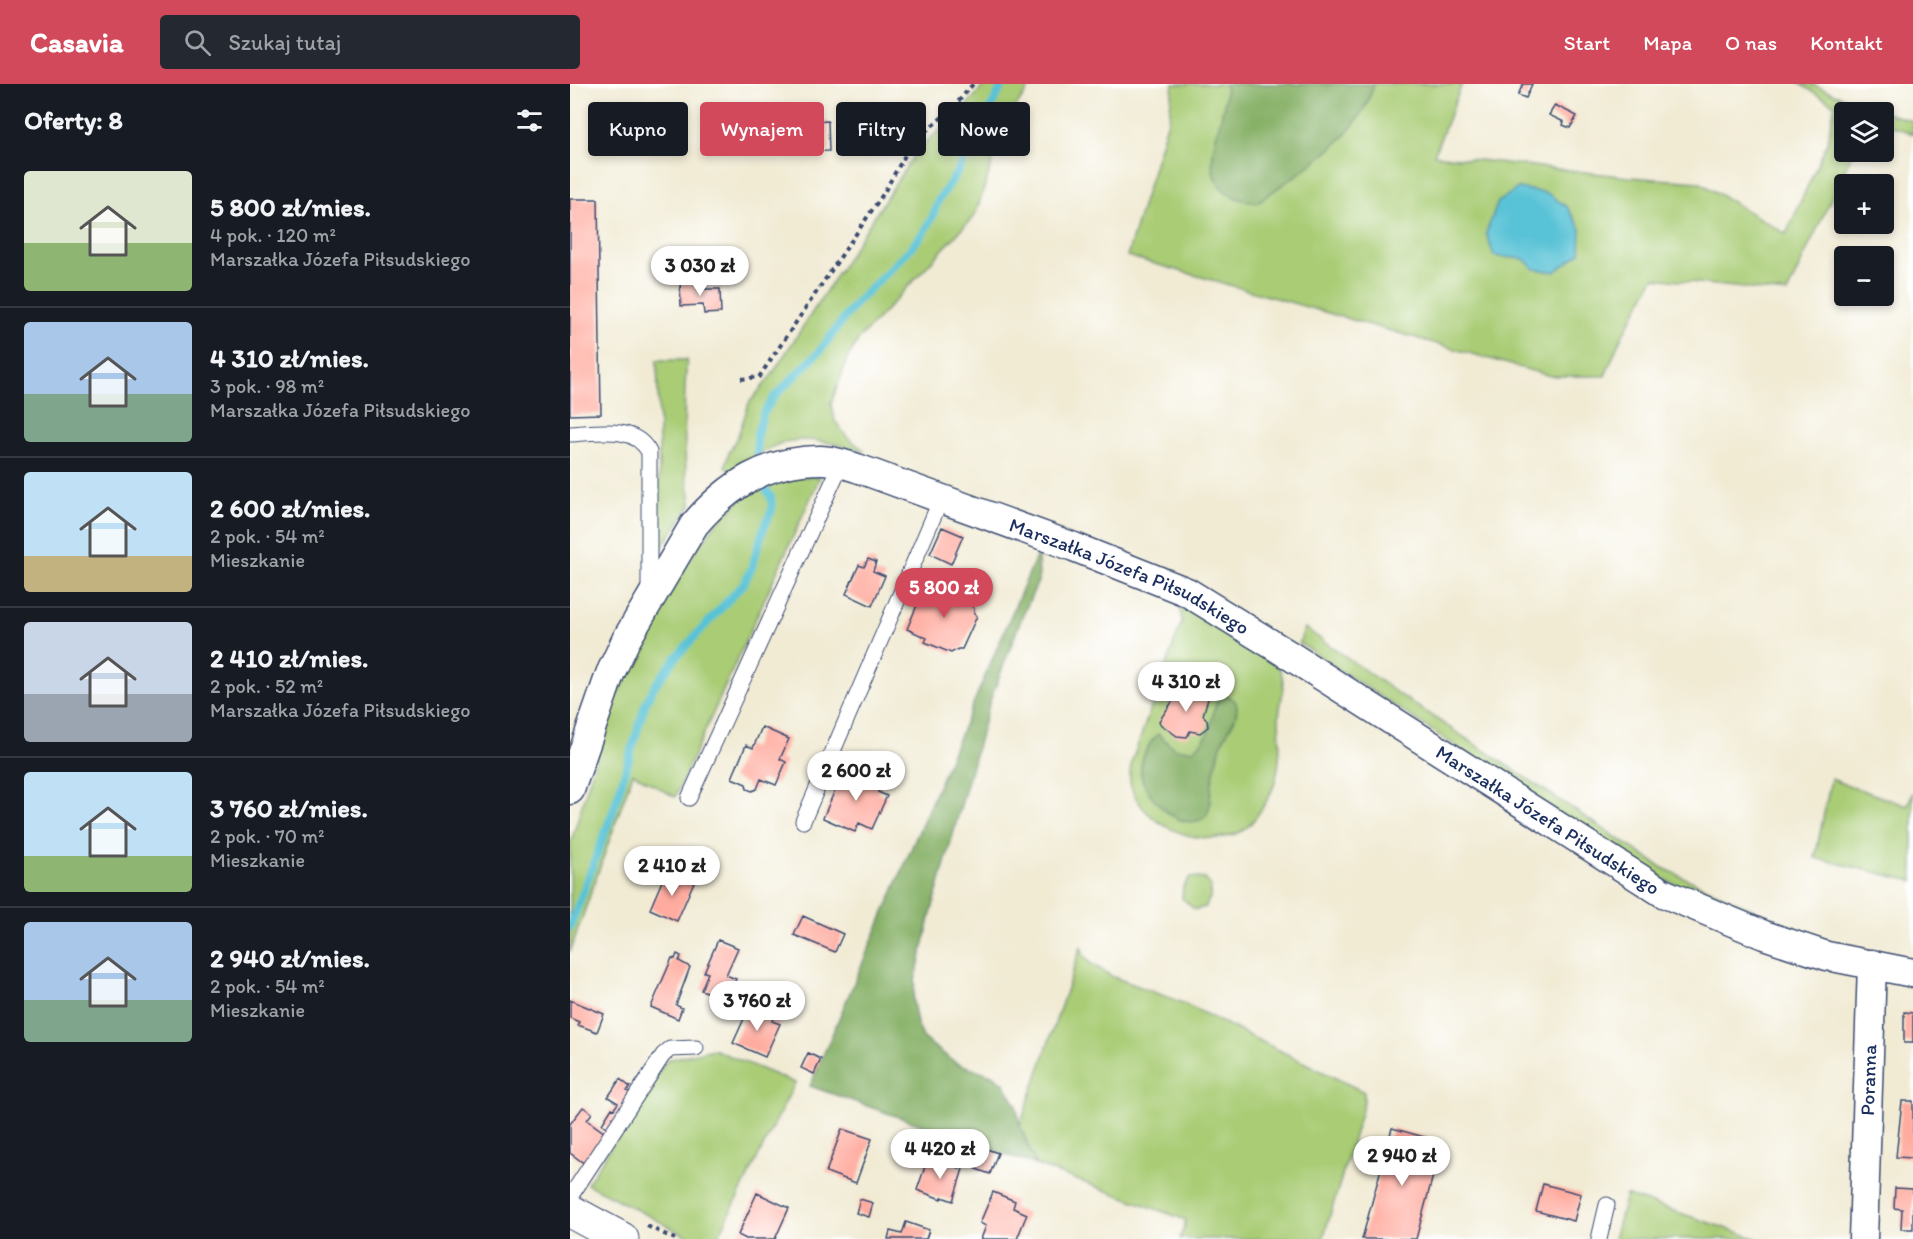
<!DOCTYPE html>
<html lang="pl">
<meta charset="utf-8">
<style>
body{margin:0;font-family:Itim,sans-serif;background:#242831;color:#f1f3f6;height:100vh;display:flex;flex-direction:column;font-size:22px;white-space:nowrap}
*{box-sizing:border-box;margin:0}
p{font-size:20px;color:#9ea1a6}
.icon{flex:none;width:33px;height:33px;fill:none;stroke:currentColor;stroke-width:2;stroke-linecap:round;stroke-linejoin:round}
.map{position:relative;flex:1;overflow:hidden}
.sheet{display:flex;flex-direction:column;background:#171b24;width:570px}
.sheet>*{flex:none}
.banner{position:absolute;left:18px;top:18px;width:570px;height:54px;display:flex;gap:12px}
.controls{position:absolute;left:1264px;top:18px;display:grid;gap:12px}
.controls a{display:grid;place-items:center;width:60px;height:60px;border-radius:6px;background:#171b24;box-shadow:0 3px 9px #0003;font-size:30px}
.price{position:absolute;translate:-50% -51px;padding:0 14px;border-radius:21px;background:#fff;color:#222;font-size:20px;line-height:39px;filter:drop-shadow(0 2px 3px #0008)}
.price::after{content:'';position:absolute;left:50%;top:36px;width:18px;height:14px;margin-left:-9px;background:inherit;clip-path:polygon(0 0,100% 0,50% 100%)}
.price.selected{background:#d1495b;color:#fff}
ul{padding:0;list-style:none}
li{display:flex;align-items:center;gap:18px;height:150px;padding:0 24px}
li+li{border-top:2px solid #363941}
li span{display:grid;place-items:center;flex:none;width:168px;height:120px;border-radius:6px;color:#555}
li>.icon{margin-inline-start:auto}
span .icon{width:72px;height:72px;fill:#fffc;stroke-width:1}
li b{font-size:26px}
h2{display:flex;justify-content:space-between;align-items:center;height:72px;padding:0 24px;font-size:26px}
.tag{padding:0 21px;border-radius:6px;background:#171b24;box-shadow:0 3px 9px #0003;font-size:21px;line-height:54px}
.tag.selected{background:#d1495b;color:#fff}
header{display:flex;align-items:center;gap:36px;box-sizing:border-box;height:84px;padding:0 30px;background:#d1495b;color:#fff}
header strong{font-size:28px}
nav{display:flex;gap:33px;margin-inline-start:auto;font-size:21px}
.search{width:420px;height:54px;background:#242831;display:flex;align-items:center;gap:15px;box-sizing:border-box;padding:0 21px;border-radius:6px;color:#9ea1a6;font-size:22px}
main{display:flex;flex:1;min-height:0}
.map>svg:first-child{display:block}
.green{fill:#a9cc75;stroke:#627e6a;stroke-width:1.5}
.forest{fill:#86b066;stroke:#507062;stroke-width:1.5}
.water{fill:#59c2d6;stroke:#3a789a;stroke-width:1.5}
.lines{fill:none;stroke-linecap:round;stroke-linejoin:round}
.stream{stroke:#59c2d6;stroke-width:8}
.building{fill:#ffab9f}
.service-casing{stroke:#3b4b70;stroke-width:17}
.minor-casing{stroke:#3b4b70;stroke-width:31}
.tertiary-casing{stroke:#3b4b70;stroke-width:35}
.path{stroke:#3b4b70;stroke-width:4;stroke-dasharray:4.5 4.5;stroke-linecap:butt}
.service{stroke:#fff;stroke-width:15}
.minor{stroke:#fff;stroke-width:28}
.tertiary{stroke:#fff;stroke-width:33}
.labels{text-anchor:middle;stroke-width:4.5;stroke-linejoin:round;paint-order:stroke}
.street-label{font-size:20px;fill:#1b2f5e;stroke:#fff}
</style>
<header>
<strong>Casavia</strong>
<div class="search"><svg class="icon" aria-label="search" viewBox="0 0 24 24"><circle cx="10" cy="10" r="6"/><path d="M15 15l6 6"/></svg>Szukaj tutaj</div>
<nav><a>Start</a><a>Mapa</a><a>O nas</a><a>Kontakt</a></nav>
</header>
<main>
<section class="sheet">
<h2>Oferty: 8<svg class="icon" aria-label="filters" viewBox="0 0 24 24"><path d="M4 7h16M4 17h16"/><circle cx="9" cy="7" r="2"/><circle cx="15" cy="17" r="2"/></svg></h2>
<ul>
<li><span style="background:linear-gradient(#dfe7d0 60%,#8fb573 0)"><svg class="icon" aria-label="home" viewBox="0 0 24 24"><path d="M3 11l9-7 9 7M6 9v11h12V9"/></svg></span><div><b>5 800 zł/mies.</b><p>4 pok. · 120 m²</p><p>Marszałka Józefa Piłsudskiego</p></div></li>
<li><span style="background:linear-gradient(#a9c7e8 60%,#7fa58c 0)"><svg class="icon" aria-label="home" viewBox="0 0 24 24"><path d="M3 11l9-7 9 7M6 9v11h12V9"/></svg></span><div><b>4 310 zł/mies.</b><p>3 pok. · 98 m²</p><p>Marszałka Józefa Piłsudskiego</p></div></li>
<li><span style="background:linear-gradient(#bfe0f5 70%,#c2b280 0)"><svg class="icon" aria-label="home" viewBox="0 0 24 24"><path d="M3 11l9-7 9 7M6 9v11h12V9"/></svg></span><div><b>2 600 zł/mies.</b><p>2 pok. · 54 m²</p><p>Mieszkanie</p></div></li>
<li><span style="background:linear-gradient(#c9d6e8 60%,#9aa5b1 0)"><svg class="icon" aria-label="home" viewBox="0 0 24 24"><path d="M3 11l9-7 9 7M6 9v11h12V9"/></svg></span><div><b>2 410 zł/mies.</b><p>2 pok. · 52 m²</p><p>Marszałka Józefa Piłsudskiego</p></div></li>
<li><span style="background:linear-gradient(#bfe0f5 70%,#8fb573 0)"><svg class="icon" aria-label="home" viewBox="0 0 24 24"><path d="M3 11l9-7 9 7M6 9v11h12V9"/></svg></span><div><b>3 760 zł/mies.</b><p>2 pok. · 70 m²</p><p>Mieszkanie</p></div></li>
<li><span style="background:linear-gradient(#a9c7e8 65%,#7fa58c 0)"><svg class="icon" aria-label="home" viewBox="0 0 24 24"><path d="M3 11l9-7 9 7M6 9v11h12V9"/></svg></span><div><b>2 940 zł/mies.</b><p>2 pok. · 54 m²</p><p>Mieszkanie</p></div></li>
</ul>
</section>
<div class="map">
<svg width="1343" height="1155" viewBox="0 0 1343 1155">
<rect width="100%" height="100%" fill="#fff"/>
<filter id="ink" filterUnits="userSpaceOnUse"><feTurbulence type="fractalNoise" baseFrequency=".0167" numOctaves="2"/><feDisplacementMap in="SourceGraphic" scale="12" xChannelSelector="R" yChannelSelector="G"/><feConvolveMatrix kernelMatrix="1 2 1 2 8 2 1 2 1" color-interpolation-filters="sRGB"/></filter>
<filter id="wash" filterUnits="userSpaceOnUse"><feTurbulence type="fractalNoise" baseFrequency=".008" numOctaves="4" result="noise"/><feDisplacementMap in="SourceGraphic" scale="24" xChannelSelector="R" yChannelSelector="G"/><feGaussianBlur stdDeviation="1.35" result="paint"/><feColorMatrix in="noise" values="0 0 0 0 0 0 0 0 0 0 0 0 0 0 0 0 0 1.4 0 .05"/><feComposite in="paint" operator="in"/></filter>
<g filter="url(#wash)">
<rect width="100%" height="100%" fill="#f1ebd4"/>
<path class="green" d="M415 0H462C454 11 445 23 439 35 424 66 417 99 405 131L289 255 278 273 261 320 265 337 277 353 295 367C271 362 245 353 220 357 202 359 178 378 162 388L155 383 159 368 168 352 179 319 201 292 348 65 393 26Z
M603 0H892L864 71 1059 93 1129 98 1216 150 1257 59 1265 21 1230 0H1241L1296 23 1343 37V50L1314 39V28H1275V68H1283L1217 209 1084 194 1049 258 1035 292H980L557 172 599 33Z
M87 276H117C113 314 114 351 116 389 117 400 121 410 121 421L89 467V342Z
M222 392 250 393 105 713 63 689 0 868V761L42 621 107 491 145 441 176 410 206 395Z
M610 524 622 528C641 540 661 552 680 564 688 568 698 572 704 578 721 594 709 616 709 635 710 656 711 677 705 698 701 712 684 740 672 747 636 766 580 746 563 708 558 698 560 687 562 677L612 537Z
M735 544 830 611 1091 783 1234 849 1188 838 1077 788 729 559Z
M1261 695 1337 722 1343 708V797L1245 774Z
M620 793 635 795 641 802 640 814 635 823 625 826 612 814 613 803Z
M511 863 514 872 520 879 541 892 613 919 794 1008V1019L753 1155H610L616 1136 466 1081 450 1042Z
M143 965 225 999 147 1155H123L17 1100 97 976Z
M1056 1111 1188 1155H1044Z"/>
<path class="forest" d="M655 0H804C788 58 732 85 687 119 680 117 671 116 664 113 618 90 660 36 655 0Z
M468 468 469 495 452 533 420 617 362 826 345 896 343 917 347 940 354 955 386 979 422 991 434 999 446 1021 450 1042 466 1081 240 1002Z
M651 610C659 612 667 615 667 624 667 638 654 649 651 662 647 677 642 692 641 707 640 715 641 722 637 730 635 734 632 736 627 737 604 742 584 718 574 700 565 683 576 662 588 650L605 665 623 666C648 647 637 632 651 610Z"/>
<path class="water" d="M948 104 977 109 997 123 1011 145 1010 169 985 188 964 185 954 175 924 172 916 149 928 118Z"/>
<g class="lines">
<path class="stream" d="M187 368V350L193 330 204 313 249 268 285 220 342 163 353 149 363 132 368 117 388 87 433 0
M0 843 44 724 76 618 85 601 108 571 174 499 182 483 193 446 202 426 201 413 195 404"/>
</g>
<g id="blocks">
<path class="building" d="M953 0H962L956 14 948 11Z
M985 21 1007 32 1000 44 993 41 994 38 979 31Z
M208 31H222V38L258 37 259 67 227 68V61H208Z
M0 115H28L31 330 0 331Z
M110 196H128V205H150L151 229 134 230 133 221 111 222Z
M372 443 393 452 381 480 360 470Z
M298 475 306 478 303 487 315 492 302 522 276 510 289 481 294 483Z
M368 503 377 507 379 503 399 512 398 516 404 525V530L407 532 392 565H388L381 569 355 558 357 554 337 545 353 507 364 512Z
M613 602 634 609 637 611 638 615 633 631 637 636 638 643 630 649 620 647 617 653 607 652 590 640 589 637Z
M192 643 219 655 210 675 216 678 206 701 191 695 187 705 182 707 177 705 176 700 162 694 176 661 183 664Z
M285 685 313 697 308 708 317 712 302 745 289 739 285 748 253 734 271 692 280 696Z
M95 790 109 796 110 792 124 798 107 837 80 825Z
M233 832 273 850 265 868 224 851Z
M148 856 168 864 156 891 166 895 157 915 131 906 138 889 134 888Z
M107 870 111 872 109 877 120 883 106 921 112 924 108 935 81 923 102 874 105 875Z
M0 916 34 930 27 948 8 941 9 938 0 934Z
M194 925 205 930 202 937 210 940 195 973 163 959 178 926 191 932Z
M1334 928 1343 929V959H1334Z
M238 969 251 975 244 990 231 984Z
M50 995 60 1003 57 1007 61 1009 38 1044 32 1040 42 1024 44 1025 48 1019 38 1013Z
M1332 1017H1343V1074L1326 1073Z
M13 1023 22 1029 17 1036 35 1049 15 1080 0 1069V1040Z
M822 1044 872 1058 846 1155H792Z
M272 1045 302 1055 286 1099 256 1088Z
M414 1064 428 1069 420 1090 406 1085Z
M358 1074 393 1085 383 1117 372 1113 371 1115 347 1106Z
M973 1100 1011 1110 1004 1137 966 1127Z
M1325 1104 1343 1105V1145H1331L1332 1125 1324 1124Z
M423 1108 445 1117 443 1124 457 1130 447 1155H411L416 1142 410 1139Z
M187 1109 219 1124 205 1155H176L168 1151Z
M290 1115 303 1119 299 1133 286 1129Z
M336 1138 359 1146 356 1155H318L320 1147 332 1150Z"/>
</g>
</g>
<g filter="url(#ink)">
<use href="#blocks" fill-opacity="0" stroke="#3b4b70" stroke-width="1.5"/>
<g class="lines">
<g class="service-casing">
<path id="service" d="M0 350C27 349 64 340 79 368V508
M119 714 271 380
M233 737 371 415
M0 1113 93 971 100 965 126 964
M1029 1155 1037 1121"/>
</g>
<g class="minor-casing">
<g id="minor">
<path id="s1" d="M0 706 40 590 56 556 124 441C158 401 197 376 251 376 263 376 276 381 287 384L504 463 617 508 719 571 1093 809 1194 851 1257 872 1343 889"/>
<path id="s2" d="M1293 1155 1302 880"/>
</g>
</g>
<g class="tertiary-casing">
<path id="tertiary" d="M0 1127 52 1155"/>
</g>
<path class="path" d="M171 295 189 293 313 110 338 66 351 51 382 25 403 0
M77 1142 105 1155"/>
<use href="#service" class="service"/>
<use href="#minor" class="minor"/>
<use href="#tertiary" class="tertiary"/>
</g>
</g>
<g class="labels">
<g class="street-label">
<text dy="7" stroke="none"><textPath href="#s1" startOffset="772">Marszałka Józefa Piłsudskiego</textPath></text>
<text dy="7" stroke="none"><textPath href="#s1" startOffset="1258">Marszałka Józefa Piłsudskiego</textPath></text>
<text dy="7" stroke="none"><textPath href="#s2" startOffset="159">Poranna</textPath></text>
</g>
</g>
</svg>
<div class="controls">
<a><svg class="icon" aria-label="layers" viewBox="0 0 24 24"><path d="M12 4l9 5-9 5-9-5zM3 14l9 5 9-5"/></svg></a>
<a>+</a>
<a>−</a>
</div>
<b class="price" style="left:130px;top:213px">3 030 zł</b>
<b class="price selected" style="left:374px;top:535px">5 800 zł</b>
<b class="price" style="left:616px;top:629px">4 310 zł</b>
<b class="price" style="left:286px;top:718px">2 600 zł</b>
<b class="price" style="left:102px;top:813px">2 410 zł</b>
<b class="price" style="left:187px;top:948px">3 760 zł</b>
<b class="price" style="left:370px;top:1096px">4 420 zł</b>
<b class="price" style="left:832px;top:1103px">2 940 zł</b>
<div class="banner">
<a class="tag">Kupno</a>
<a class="tag selected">Wynajem</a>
<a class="tag">Filtry</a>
<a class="tag">Nowe</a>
</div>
</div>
</main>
